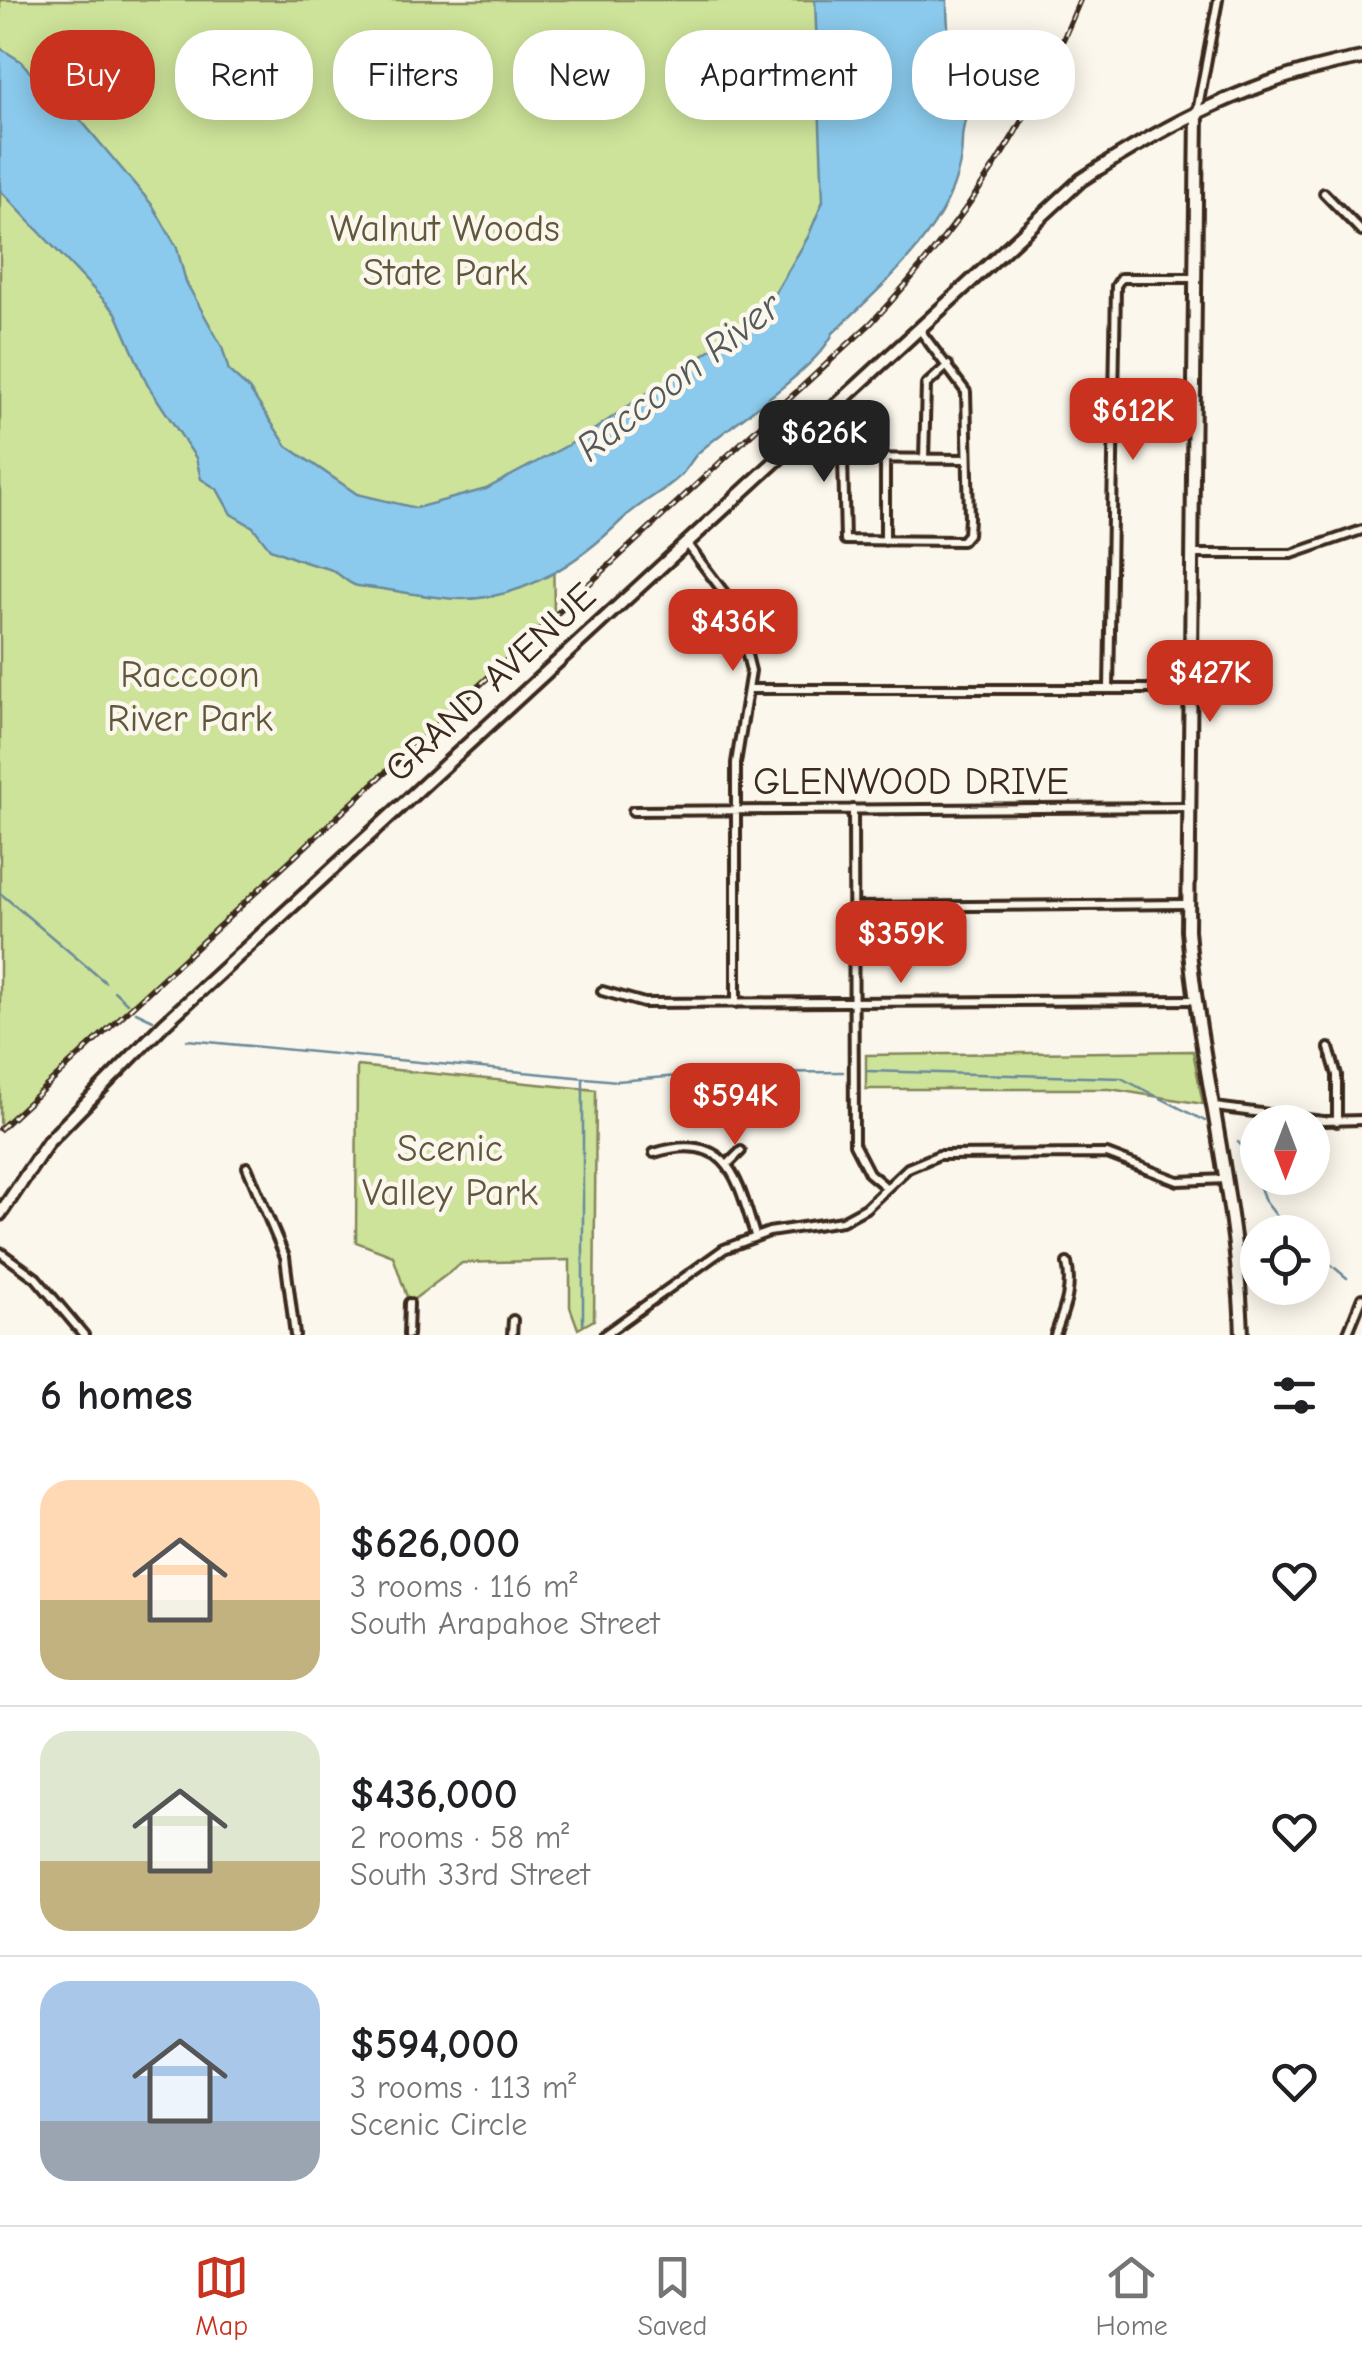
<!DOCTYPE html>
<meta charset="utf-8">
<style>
body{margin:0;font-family:"Comic Neue",sans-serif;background:#f6f6f6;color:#202124;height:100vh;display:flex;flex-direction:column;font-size:38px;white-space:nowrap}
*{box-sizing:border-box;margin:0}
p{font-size:32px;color:#757577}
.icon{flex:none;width:55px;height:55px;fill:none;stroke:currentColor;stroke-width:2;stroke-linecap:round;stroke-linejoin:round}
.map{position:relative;height:1335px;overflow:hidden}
.drawer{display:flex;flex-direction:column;background:#fff;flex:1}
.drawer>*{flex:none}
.top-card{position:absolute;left:30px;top:30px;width:1302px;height:90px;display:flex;gap:20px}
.needle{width:65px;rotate:180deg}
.controls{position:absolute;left:1240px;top:1105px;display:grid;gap:20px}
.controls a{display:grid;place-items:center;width:90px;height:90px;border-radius:50%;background:#fff;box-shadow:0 5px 25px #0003;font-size:50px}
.price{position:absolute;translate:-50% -85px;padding:0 22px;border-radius:20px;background:#c8321e;color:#fff;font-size:32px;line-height:65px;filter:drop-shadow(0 2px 5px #0008)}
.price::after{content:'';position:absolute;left:50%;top:60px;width:30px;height:22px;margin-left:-15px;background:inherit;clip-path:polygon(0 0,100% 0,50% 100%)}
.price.selected{background:#222;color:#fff}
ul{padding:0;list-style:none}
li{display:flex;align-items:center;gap:30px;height:250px;padding:0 40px}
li+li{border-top:2px solid #e0e0e0}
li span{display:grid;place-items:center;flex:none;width:280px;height:200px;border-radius:30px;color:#555}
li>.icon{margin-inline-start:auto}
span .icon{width:120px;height:120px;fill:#fffc;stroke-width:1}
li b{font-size:42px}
h2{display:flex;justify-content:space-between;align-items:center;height:120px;padding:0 40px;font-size:42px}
.pill{padding:0 35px;border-radius:40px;background:#fff;box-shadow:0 5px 25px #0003;font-size:35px;line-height:90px}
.pill.selected{background:#c8321e;color:#fff}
.tabs{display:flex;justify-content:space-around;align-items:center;height:140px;border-top:2px solid #e0e0e0;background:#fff;font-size:28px;color:#757577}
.tabs a{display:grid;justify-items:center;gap:5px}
.tabs .selected{color:#c8321e}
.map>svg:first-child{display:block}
.green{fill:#cde399;stroke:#84865c;stroke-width:2.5}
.water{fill:#8bcaec;stroke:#6b8a9a;stroke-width:2.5}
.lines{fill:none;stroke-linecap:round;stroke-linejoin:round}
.stream{stroke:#6b8a9a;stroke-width:2.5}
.street-casing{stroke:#3b2a1e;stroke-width:14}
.secondary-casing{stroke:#3b2a1e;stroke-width:18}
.street{stroke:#fbf7ec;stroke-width:6}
.secondary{stroke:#fbf7ec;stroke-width:10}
.rail-casing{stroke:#3b2a1e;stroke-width:6}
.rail{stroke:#fbf7ec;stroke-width:2.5;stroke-dasharray:8;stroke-linecap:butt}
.labels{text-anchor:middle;stroke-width:9;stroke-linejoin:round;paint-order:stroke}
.park-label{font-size:38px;fill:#60583d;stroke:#fbf7ec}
.street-label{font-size:38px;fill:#3b2a1e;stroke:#fbf7ec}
.water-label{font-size:40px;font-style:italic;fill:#535a5c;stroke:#fbf7ec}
</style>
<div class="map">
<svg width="1362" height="1335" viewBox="0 0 1362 1335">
<rect width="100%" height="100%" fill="#fbf7ec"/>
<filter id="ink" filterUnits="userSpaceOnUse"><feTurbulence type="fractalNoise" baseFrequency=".01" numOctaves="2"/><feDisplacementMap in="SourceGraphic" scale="20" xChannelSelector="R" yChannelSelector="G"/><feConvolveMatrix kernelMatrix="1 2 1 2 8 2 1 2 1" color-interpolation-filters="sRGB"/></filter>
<g filter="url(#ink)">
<path class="green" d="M0 0H829L835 266 540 483 379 519 319 501 0 81Z
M0 135 37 168 217 475 553 542 554 617 0 1129Z
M1193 1051 1203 1104 1110 1089H866V1055Z
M357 1066 596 1090 594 1320 578 1329 570 1307V1260L462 1263 409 1303 393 1256 356 1242Z"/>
<path class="water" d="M815 0H947C947 15 948 39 953 53 957 66 969 72 970 87 972 106 962 122 962 140 962 219 887 281 833 333 818 369 730 424 698 453 691 460 687 470 679 477 663 492 641 502 624 518 579 562 524 600 459 599 429 598 391 589 358 586 347 585 338 570 326 568 306 564 289 556 270 549L253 527 231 514 217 489 201 479 196 458 147 384 116 313 0 190V48L22 62 36 80 68 105 153 206 177 248 186 282 222 347 229 371 249 389 287 446 357 494 416 508 486 489 585 436 739 330 774 295 808 237 823 201Z"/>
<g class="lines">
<path class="stream" d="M0 893 105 982
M114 991 127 1003
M136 1012 153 1020
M187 1040 617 1081 716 1073 843 1072
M867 1071 1121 1078 1205 1121
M583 1080V1324
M1238 1142 1247 1152 1265 1201 1289 1232
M1312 1249 1347 1278"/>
<g class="street-casing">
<path id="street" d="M1197 112 1218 0
M1324 193 1362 232
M817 421 843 458 845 540 962 541 968 534 969 518 966 392 919 329
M843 458 967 459
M885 458V541
M924 459 926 385 948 365
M687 544 735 607 751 671 736 763V1003
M1192 554H1292L1362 530
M752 689H1190
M1109 689 1116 286 1121 278H1194
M853 809 854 1144 869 1173 887 1188
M633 811 1189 807
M854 907 1187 904
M602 991 644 1003 1195 1000
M1329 1048 1337 1075V1122
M1215 1107 1323 1121 1362 1120
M654 1153C730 1129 738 1182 755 1235
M727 1165 741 1151
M247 1167 285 1257 295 1335
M0 1252 36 1278 84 1335
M408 1335 409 1303
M512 1335 513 1320
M604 1335 724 1249 769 1232 842 1221 866 1208 908 1168 939 1155 1107 1154 1178 1181 1227 1179
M1055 1335C1064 1310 1073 1289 1067 1263
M1347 1335 1362 1298"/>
</g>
<g class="secondary-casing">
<path id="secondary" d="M1197 112 1188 930C1199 1066 1238 1198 1242 1335
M0 1214 49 1141 164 1024 1081 180C1168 123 1259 76 1362 58"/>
</g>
<use href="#street" class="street"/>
<use href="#secondary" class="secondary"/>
<g class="rail-casing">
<path id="rail" d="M0 1129 871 323C961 228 1031 122 1080 0"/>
</g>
<use href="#rail" class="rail"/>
</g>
</g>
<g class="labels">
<g class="park-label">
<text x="445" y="241">Walnut Woods<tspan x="445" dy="44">State Park</tspan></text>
<text x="190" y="687">Raccoon<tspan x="190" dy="44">River Park</tspan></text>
<text x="450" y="1161">Scenic<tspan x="450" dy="44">Valley Park</tspan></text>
</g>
<g class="street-label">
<text transform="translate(490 682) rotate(-43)" y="13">GRAND AVENUE</text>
<text x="911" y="794">GLENWOOD DRIVE</text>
</g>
<g class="water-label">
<text transform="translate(678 376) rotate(-38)" y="14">Raccoon River</text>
</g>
</g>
</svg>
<div class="controls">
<a><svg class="needle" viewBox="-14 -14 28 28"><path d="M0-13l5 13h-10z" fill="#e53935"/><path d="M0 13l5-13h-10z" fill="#757577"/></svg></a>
<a><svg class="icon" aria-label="locate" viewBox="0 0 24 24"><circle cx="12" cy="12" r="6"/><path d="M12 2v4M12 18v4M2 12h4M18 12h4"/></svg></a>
</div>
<b class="price" style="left:1133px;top:463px">$612K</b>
<b class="price selected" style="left:824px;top:485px">$626K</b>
<b class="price" style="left:733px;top:674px">$436K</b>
<b class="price" style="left:1210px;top:725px">$427K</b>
<b class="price" style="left:901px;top:986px">$359K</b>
<b class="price" style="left:735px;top:1148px">$594K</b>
<div class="top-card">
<a class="pill selected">Buy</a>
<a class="pill">Rent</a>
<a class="pill">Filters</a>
<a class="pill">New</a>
<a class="pill">Apartment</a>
<a class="pill">House</a>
</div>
</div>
<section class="drawer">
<h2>6 homes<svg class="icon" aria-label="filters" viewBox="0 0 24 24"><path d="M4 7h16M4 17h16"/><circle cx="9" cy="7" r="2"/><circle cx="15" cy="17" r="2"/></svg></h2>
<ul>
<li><span style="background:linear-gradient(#ffd9b3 60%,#c2b280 0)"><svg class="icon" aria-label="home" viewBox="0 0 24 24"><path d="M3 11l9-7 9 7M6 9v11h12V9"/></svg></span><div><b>$626,000</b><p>3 rooms · 116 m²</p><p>South Arapahoe Street</p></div><svg class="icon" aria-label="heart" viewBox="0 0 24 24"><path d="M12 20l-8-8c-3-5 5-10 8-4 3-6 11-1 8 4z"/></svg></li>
<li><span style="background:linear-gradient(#dfe7d0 65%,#c2b280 0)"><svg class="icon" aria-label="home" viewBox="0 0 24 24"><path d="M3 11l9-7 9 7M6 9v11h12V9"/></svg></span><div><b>$436,000</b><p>2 rooms · 58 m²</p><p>South 33rd Street</p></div><svg class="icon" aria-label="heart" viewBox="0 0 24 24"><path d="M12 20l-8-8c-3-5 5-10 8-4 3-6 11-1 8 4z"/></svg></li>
<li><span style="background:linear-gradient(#a9c7e8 70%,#9aa5b1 0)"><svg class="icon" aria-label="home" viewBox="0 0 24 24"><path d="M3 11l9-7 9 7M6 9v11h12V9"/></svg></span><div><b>$594,000</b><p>3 rooms · 113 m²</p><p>Scenic Circle</p></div><svg class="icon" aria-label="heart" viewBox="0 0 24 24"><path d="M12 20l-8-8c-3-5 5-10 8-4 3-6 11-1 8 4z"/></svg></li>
</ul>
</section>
<nav class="tabs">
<a class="selected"><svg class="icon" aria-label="map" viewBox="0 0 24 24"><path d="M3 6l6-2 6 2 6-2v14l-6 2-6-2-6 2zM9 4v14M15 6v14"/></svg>Map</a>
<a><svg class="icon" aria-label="saved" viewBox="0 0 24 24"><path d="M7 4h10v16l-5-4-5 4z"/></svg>Saved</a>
<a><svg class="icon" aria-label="home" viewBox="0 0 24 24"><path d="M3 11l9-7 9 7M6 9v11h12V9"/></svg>Home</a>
</nav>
